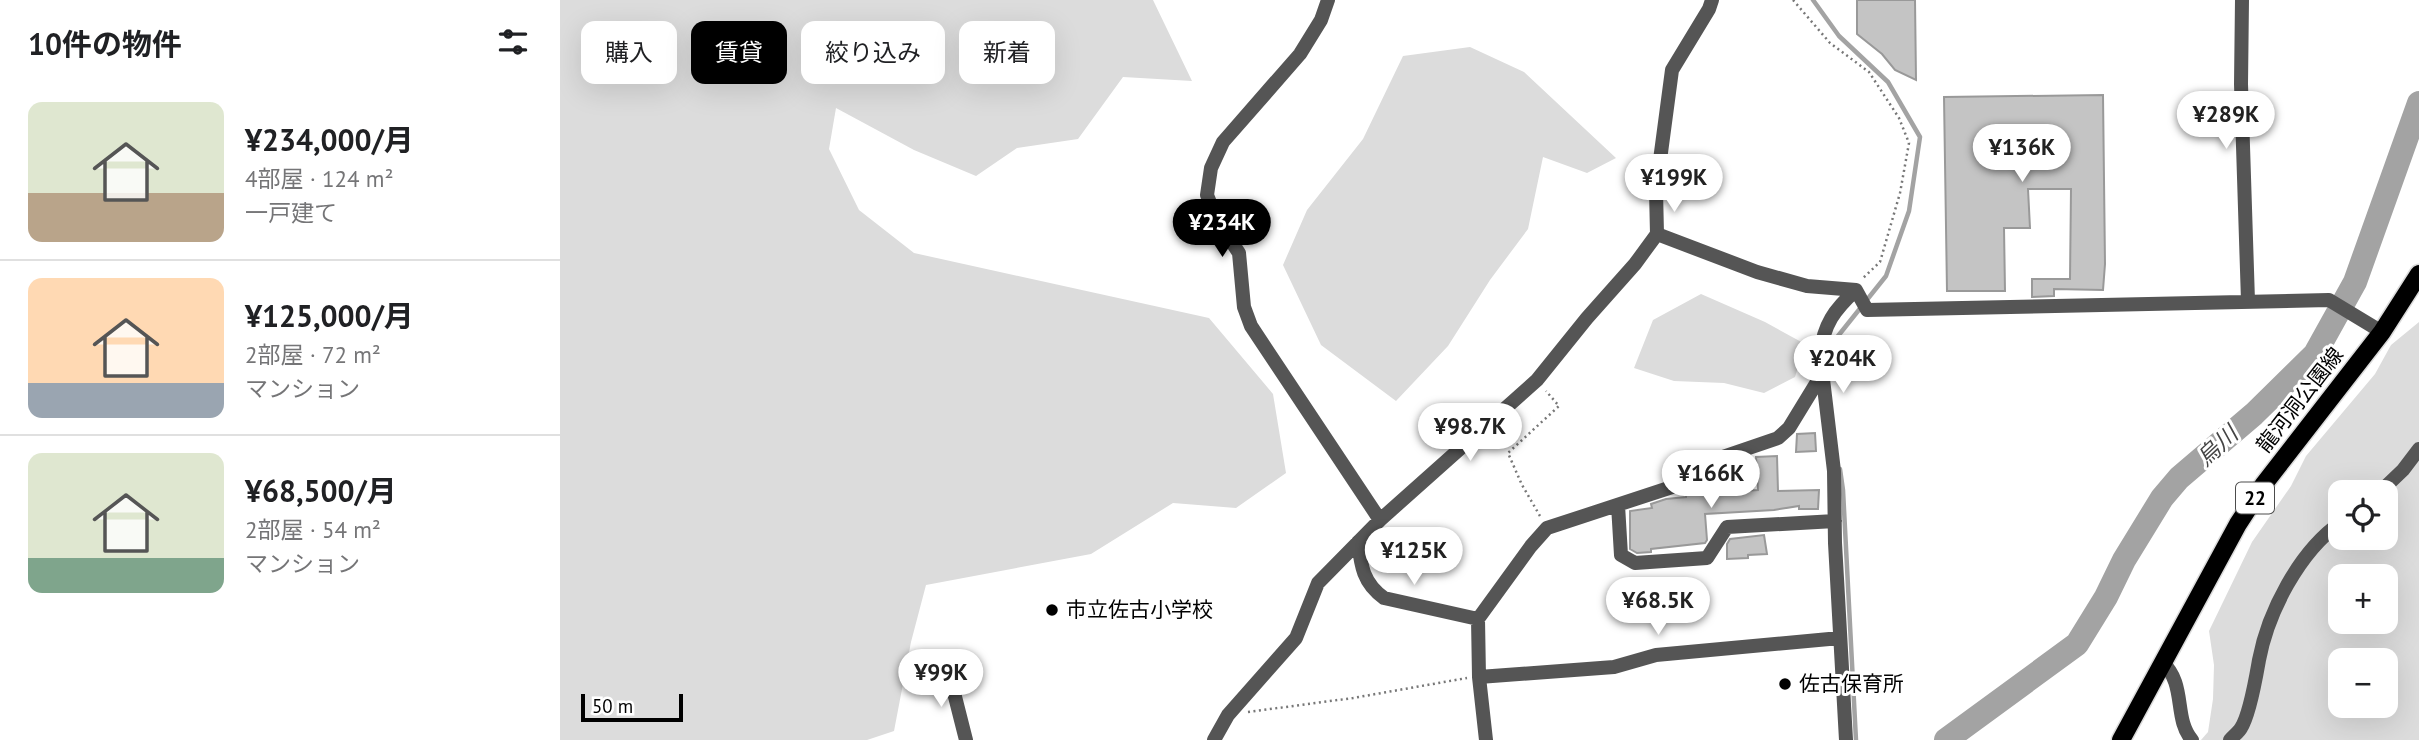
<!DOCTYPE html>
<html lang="ja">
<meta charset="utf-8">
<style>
body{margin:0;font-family:"PT Sans","Noto Sans JP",sans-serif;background:#f2f2f2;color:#202124;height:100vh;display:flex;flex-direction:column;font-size:26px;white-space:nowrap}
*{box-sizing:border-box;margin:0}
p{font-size:23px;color:#757577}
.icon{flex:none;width:38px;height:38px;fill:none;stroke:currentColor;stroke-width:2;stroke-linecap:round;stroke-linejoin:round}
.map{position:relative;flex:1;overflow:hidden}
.sheet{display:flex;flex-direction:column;background:#fff;width:560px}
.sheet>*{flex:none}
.top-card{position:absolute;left:21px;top:21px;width:665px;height:63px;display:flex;gap:14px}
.buttons{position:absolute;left:1768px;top:480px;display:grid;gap:14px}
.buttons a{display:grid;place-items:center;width:70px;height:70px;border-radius:14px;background:#fff;box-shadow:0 7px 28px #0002;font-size:35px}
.scale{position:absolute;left:21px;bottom:18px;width:102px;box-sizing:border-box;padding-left:7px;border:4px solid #000;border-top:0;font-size:19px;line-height:24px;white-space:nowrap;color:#000;-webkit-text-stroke:5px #fff;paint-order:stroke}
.price{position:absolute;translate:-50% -60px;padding:0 16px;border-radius:24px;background:#fff;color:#222;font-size:23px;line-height:46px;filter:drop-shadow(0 2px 4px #0008)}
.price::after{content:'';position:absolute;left:50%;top:42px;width:21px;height:16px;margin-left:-10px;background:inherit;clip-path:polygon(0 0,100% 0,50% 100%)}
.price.selected{background:#000;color:#fff}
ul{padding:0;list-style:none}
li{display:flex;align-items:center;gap:21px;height:175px;padding:0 28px}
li+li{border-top:2px solid #e0e0e0}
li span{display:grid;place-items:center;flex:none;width:196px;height:140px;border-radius:14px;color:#555}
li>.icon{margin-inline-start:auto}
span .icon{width:84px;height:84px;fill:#fffc;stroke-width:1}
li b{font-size:30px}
h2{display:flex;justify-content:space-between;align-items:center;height:84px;padding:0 28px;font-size:30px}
.tag{padding:0 24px;border-radius:14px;background:#fff;box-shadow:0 7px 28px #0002;font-size:24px;line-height:63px}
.tag.selected{background:#000;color:#fff}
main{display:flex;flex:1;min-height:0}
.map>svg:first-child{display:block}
.green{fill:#dcdcdc;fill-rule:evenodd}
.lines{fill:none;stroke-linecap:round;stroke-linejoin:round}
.stream{stroke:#a3a3a3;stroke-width:4.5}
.river{stroke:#a3a3a3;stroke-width:24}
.building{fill:#c4c4c4;stroke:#999;stroke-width:2}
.primary-casing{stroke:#dbdbdb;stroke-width:21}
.path{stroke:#777;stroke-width:2.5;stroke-dasharray:2 3.5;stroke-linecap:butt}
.minor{stroke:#555;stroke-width:14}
.primary{stroke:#000;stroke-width:18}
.poi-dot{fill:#000;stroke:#fff;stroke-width:2.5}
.labels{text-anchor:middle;stroke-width:6;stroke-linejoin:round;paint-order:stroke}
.shield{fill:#fff;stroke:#4c4c4c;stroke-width:2}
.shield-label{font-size:19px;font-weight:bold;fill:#000}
.street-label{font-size:21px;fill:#000;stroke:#fff}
.poi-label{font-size:21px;fill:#000;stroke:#fff;text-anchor:start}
.water-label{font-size:23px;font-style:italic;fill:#444;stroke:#fff}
</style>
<main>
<section class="sheet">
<h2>10件の物件<svg class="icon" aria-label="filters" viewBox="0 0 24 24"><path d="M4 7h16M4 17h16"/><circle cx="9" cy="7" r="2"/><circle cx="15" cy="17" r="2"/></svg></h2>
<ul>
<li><span style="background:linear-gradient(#dfe7d0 65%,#b9a48a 0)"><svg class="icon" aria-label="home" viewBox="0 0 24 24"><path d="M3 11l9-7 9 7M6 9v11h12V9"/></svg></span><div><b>¥234,000/月</b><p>4部屋 · 124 m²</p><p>一戸建て</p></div></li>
<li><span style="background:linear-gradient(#ffd9b3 75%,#9aa5b1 0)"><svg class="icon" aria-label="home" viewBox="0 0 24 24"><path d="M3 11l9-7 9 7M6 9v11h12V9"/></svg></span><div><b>¥125,000/月</b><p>2部屋 · 72 m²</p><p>マンション</p></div></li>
<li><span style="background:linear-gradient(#dfe7d0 75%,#7fa58c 0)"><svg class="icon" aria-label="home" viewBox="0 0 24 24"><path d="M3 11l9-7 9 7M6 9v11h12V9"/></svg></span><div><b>¥68,500/月</b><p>2部屋 · 54 m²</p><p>マンション</p></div></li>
</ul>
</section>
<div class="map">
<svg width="1859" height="740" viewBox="0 0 1859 740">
<rect width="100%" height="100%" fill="#fff"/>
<path class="green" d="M0 0H593L632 81 563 77 518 139 457 148 416 176 354 150 276 108 269 149 299 210 354 253 649 318 713 394 726 473 676 508 613 503 531 554 366 585 351 642 334 731 307 740H0Z
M910 47 964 72 1056 158 1027 173 983 157 968 229 930 280 888 346 836 401 761 345 723 265 747 210 803 139 843 56Z
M1141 294 1205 322 1245 344 1235 377 1204 393 1164 383 1114 381 1074 368 1093 320Z
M1859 322V740H1641L1648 732 1653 699 1654 665 1649 631 1692 542 1731 486 1746 456 1815 374 1831 345ZM1780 492H1825V537H1780ZM1780 576H1825V621H1780ZM1780 660H1825V705H1780Z"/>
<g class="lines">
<path class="stream" d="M1253 0 1279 36 1328 82 1360 137 1349 211 1326 276 1278 336 1267 368
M1280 469 1283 490 1296 740"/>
<path class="river" d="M1386 740 1517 644 1546 597 1564 560 1602 498 1619 478 1694 414 1755 354 1795 282 1859 103"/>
</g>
<path class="building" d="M1297 0H1355L1356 80 1335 70 1322 54 1297 34Z
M1543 95 1545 264 1543 290 1494 289V296L1472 297V279H1510L1511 189H1468L1470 228H1444L1445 291H1387L1384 97Z
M1255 433 1256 451 1236 452 1237 434Z
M1217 456 1218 491 1259 490 1258 509H1239V506L1214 510 1145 514 1147 540 1145 543 1091 549V552L1077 553 1070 549V511L1092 508 1091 504 1106 499 1126 497V488L1133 483 1145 482 1146 493 1198 490 1196 457Z
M1204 535 1207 554 1188 555V558L1167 559V544L1170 539Z"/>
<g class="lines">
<g class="primary-casing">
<path id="primary" d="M1561 740 1678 524 1704 484 1822 332 1859 274"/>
</g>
<path class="path" d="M1233 0 1270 43 1309 72 1339 118 1349 143 1340 193 1320 262 1302 279
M980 516 962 485 948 453 999 406 986 391
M688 712 793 698 907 678"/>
<path class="minor" d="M768 0 761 20 740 54 663 142 651 168 647 195 656 218 679 253 684 307 691 326 820 520
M1682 0 1681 84 1688 301
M1097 234 1197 272 1247 286 1296 290C1274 310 1264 324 1260 354L1274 471 1275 543 1286 740
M1296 290 1307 310 1769 300 1822 332
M1820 492 1843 470 1859 449
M1058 505 1061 555 1075 563 1147 558 1167 527 1275 521
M798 542C801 566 803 583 824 598L918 619
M1602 662C1627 684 1613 718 1632 740
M388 669 406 740
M919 677 1054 667 1096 655 1280 638
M654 740 668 715 736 638 758 583 820 520 977 380 1027 318 1075 264 1097 234 1096 190 1112 70 1149 9 1152 0
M926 740 919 677 918 619 971 546 987 528 1112 487 1142 464 1218 438 1229 428 1262 374
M1670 740C1673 736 1679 732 1681 728 1690 714 1696 677 1699 660 1708 612 1739 552 1780 523"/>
<use href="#primary" class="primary"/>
</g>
<g class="poi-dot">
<circle cx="492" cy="610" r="7"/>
<circle cx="1225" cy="684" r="7"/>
</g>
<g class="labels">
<rect class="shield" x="1676" y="482.5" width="38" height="31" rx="5"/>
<g class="shield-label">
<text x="1695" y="505">22</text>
</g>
<g class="street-label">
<text transform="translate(1740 400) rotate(-52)" y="7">龍河洞公園線</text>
</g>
<g class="poi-label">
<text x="506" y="617">市立佐古小学校</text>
<text x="1239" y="691">佐古保育所</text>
</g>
<g class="water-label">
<text transform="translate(1657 446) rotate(-43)" y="8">烏川</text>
</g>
</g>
</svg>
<div class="buttons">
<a><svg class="icon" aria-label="locate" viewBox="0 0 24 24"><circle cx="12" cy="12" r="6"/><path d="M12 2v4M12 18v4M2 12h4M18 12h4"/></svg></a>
<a>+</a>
<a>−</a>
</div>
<div class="scale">50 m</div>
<b class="price" style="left:1666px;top:151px">¥289K</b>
<b class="price" style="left:1462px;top:184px">¥136K</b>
<b class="price" style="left:1114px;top:214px">¥199K</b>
<b class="price selected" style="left:662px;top:259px">¥234K</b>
<b class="price" style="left:1283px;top:395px">¥204K</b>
<b class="price" style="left:910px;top:463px">¥98.7K</b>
<b class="price" style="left:1151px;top:510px">¥166K</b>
<b class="price" style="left:854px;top:587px">¥125K</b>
<b class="price" style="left:1098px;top:637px">¥68.5K</b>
<b class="price" style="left:381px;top:709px">¥99K</b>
<div class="top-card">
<a class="tag">購入</a>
<a class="tag selected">賃貸</a>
<a class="tag">絞り込み</a>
<a class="tag">新着</a>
</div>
</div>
</main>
